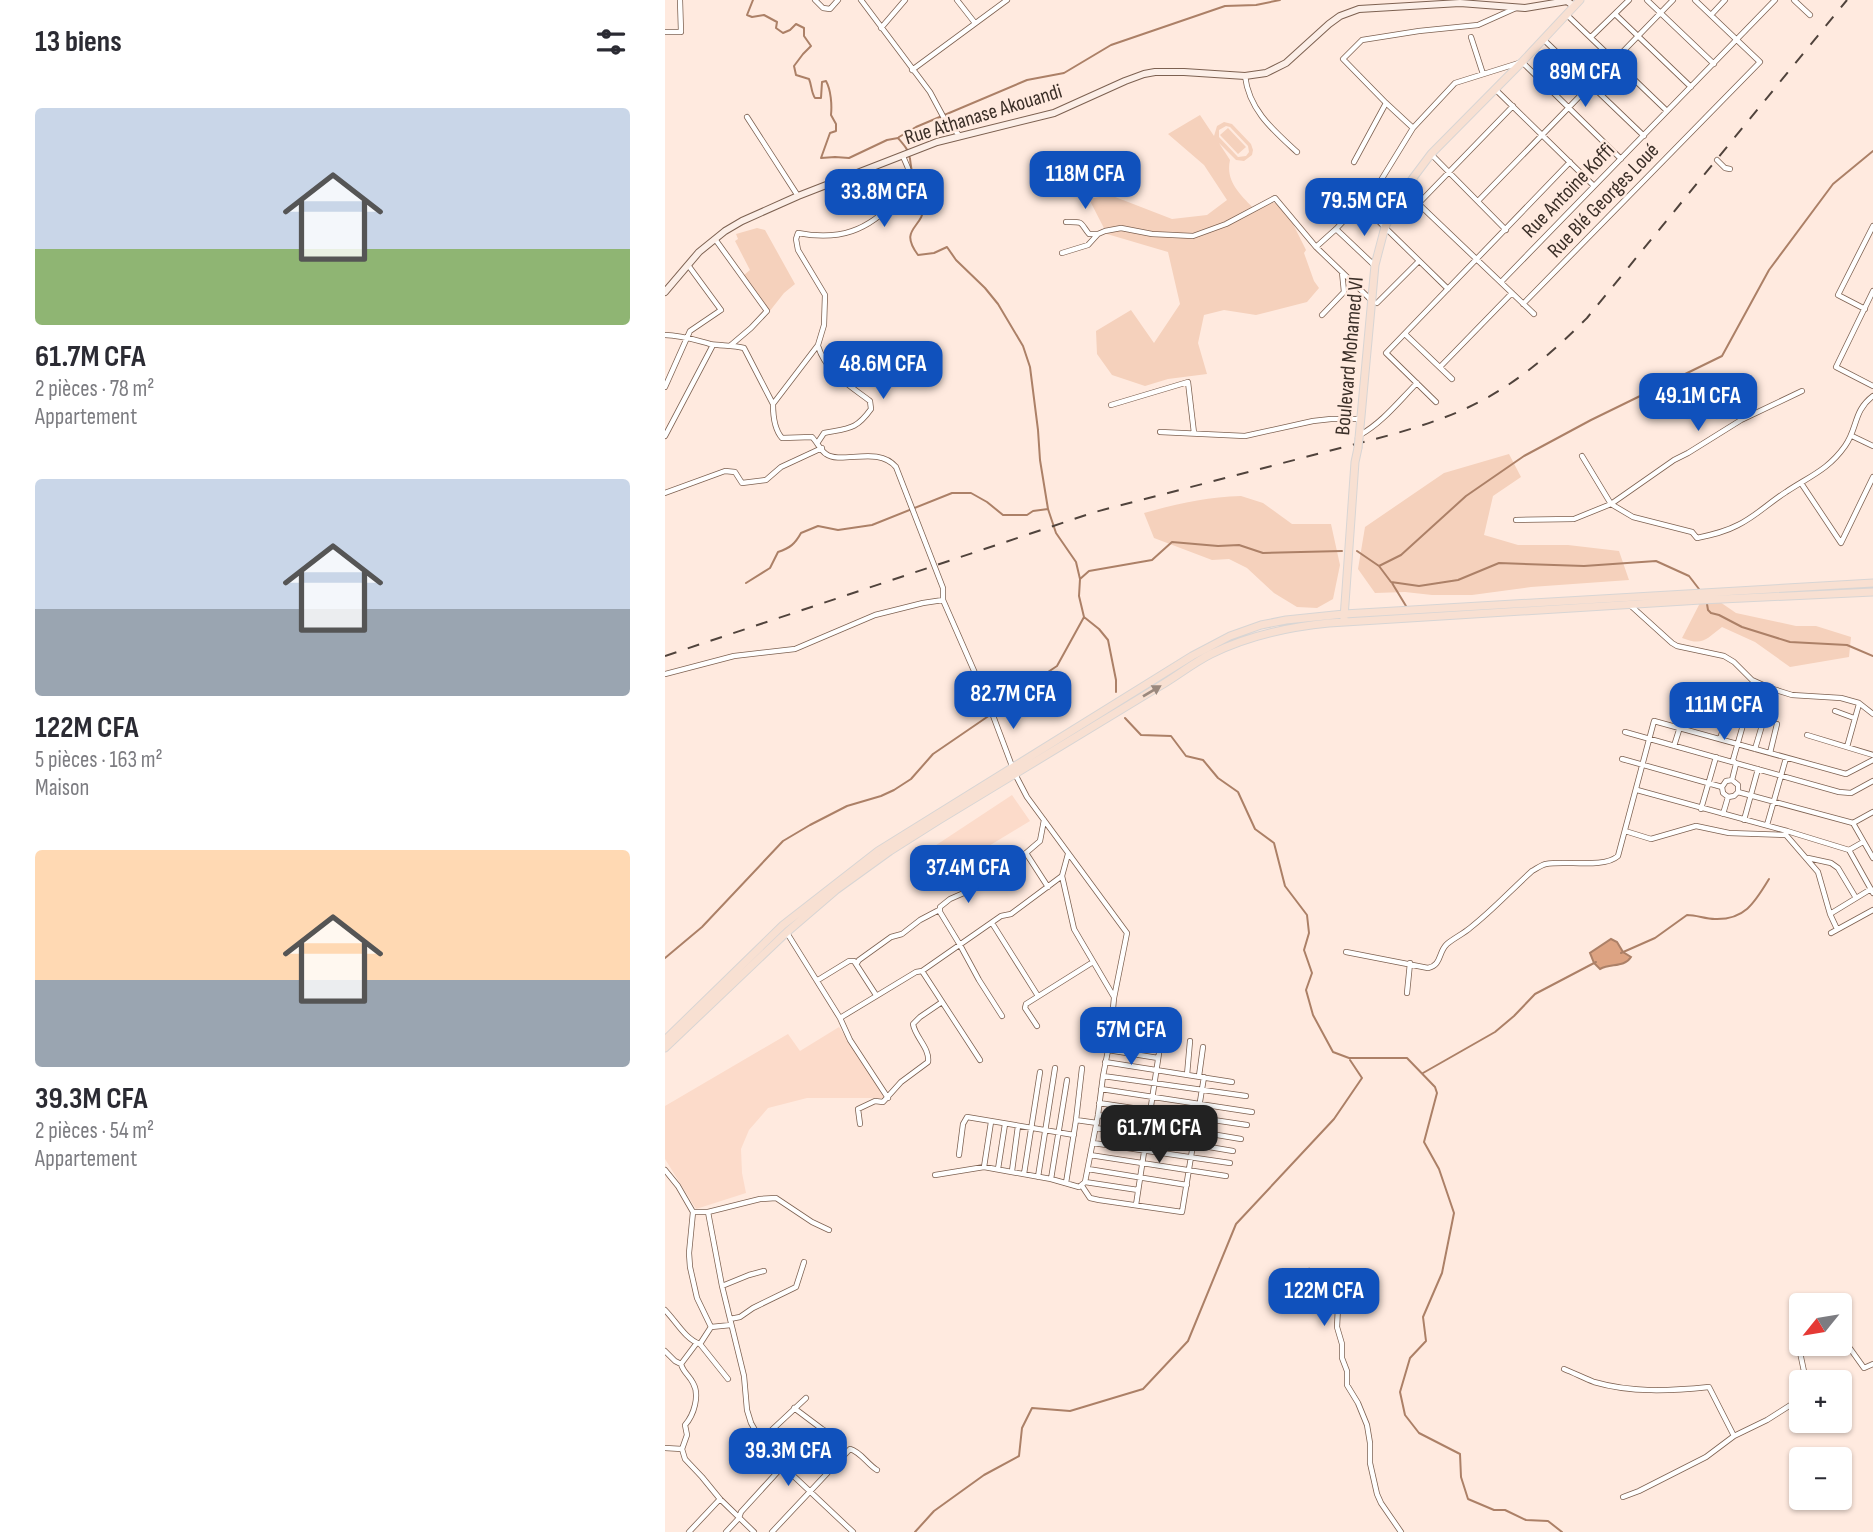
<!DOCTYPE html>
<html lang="fr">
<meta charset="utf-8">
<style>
body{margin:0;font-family:"Sofia Sans Condensed",sans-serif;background:#f7f7f7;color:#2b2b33;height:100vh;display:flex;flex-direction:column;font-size:26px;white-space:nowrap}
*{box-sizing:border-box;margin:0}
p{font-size:23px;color:#7c7c81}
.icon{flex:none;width:38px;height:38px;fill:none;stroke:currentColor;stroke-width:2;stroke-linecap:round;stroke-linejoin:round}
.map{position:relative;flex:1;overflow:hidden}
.drawer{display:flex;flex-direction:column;background:#fff;width:665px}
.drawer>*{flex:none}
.needle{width:46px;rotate:240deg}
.tools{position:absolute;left:1124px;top:1293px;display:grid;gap:14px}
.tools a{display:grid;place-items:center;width:63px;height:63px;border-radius:7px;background:#fff;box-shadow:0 2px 5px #0004;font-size:35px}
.price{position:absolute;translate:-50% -60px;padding:0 16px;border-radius:14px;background:#1051bc;color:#fff;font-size:23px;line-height:46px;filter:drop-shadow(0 2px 4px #0008)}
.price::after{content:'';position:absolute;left:50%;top:42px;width:21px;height:16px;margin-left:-10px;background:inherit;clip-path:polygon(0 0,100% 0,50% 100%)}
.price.selected{background:#222;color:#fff}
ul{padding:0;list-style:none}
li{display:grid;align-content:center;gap:14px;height:371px;padding:0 35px}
li span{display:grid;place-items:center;height:217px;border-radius:7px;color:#555}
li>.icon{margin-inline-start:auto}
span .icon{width:126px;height:126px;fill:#fffc;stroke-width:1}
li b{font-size:30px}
h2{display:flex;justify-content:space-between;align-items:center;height:84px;padding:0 35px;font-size:30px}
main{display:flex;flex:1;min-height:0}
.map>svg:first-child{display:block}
.built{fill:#fcdbca}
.green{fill:#f5d1bc;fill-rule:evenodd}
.water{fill:#dda382;stroke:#ac8067;stroke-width:2}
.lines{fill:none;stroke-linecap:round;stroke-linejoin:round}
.stream{stroke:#ac8067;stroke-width:2}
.street-casing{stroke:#7d6151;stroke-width:6}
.secondary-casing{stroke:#7d6151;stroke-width:8}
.primary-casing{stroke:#d8d5d4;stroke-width:9}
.street{stroke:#fff;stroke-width:4.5}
.secondary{stroke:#fcefe8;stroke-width:6}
.primary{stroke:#f8e0d2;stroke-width:7}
.rail{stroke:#50433c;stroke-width:2;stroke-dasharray:12 12;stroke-linecap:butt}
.primary-bridge-casing{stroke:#d8d5d4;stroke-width:9;stroke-linecap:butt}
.primary-bridge{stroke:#f8e0d2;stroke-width:7}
.oneway{fill:#9a887d}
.labels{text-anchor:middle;stroke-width:5;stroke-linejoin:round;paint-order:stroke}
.street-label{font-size:21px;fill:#3b2f28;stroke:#ffeadf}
</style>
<main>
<section class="drawer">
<h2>13 biens<svg class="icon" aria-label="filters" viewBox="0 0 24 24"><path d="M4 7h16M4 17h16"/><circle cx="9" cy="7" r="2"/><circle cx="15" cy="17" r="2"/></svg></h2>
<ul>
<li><span style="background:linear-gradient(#c9d6e8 65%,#8fb573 0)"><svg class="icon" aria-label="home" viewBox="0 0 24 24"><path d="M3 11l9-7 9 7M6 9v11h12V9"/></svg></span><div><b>61.7M CFA</b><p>2 pièces · 78 m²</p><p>Appartement</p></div></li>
<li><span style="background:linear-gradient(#c9d6e8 60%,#9aa5b1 0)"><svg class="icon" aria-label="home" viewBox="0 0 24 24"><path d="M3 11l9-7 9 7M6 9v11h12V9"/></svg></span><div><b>122M CFA</b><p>5 pièces · 163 m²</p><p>Maison</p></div></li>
<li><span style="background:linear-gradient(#ffd9b3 60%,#9aa5b1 0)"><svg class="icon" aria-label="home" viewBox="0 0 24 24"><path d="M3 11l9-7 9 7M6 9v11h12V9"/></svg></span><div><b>39.3M CFA</b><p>2 pièces · 54 m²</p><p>Appartement</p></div></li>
</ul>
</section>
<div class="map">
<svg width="1208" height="1532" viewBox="0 0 1208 1532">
<rect width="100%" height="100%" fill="#ffeadf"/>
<path class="built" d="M347 795 365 821 261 884 247 861Z
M174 1027 220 1098H142L103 1108 84 1130 76 1149 77 1173 81 1193 31 1209 0 1159V1106L123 1034 135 1051Z"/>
<path class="green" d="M535 115 549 136 552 126 559 122 567 124 586 144 588 150 587 155 579 161 571 160 554 143 565 160C560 182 576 195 590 210L607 203H611L624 216 641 250 639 253 649 281 654 288 642 302 591 315 559 310 539 315 533 343 542 374 503 379 480 386 447 375 432 354 431 331 466 310 489 343 515 304 503 252 442 234 424 199 445 195 507 219 542 215 562 200 539 165 503 134ZM561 126 565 127 583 146 584 152 581 156 573 157 554 137V130Z
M563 128 581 147 573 154 555 135Z
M92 228 100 230 130 284 119 293 104 312 79 275 85 270 70 241 73 239 71 234Z
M844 454 856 477 828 496 819 535 853 545H903L954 551 964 580 866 587 807 595H767L740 592 710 593 693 569 700 527 779 473Z
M576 496 598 503 627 524H666L675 565 668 599 652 608 632 607 609 593 582 568 564 559 547 560 489 538 479 513C511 504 542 497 576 496Z
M1055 602 1071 613 1131 626H1151L1186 637 1184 657 1125 667 1090 642 1057 627C1040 640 1038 646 1017 638L1035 603Z"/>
<path class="water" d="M946 939 952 942 958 952 966 957C959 968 946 963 935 969L929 963 925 953Z"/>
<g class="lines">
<path class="stream" d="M88 0 82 15 87 17 99 15 112 22 111 28 118 33 125 30 131 24 139 28V36L146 46 138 54 129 66 131 75 144 79C147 86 146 92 150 98H156L157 82 161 81C166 90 167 105 166 115L171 124V131L165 133 156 158 170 157 184 158 222 140 233 138C239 145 244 150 245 159 246 165 246 171 249 177 252 183 258 183 262 189 258 197 260 199 259 206 258 229 233 228 253 255L269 253 282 247 291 260 320 288 333 304 358 346 365 367 373 430 375 460 383 509 391 533 411 562 415 579 414 596 419 617 434 629 443 640 451 680V692
M234 137 251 127 362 80 399 73 446 45 560 6 591 5 615 0
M692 551 714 566 726 582 754 586 793 580 834 563 919 566 991 561 1024 576 1034 589
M714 566 736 555 801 496 859 456 926 420 1057 356 1104 270 1168 184 1208 151
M415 579 424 571 487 560 507 542 553 546 574 545 598 553 677 551
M81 583 105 568 113 552C125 548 130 544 136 533L153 526 173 530 207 525 287 493H306L322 502 338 515H362L368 511 383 509
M727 583 741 606
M1042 604 1043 610 1046 613 1054 615 1077 627 1125 642 1182 645 1208 656
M330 712 341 704 350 694 392 666 419 617
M460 718 476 735 506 736 521 756 538 760 553 778 573 792 590 829 609 843 620 886 642 915 644 933 639 950 647 973 641 990 648 1015 668 1052 684 1058H742L770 1087 772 1093 759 1142 774 1169 789 1213 777 1273 758 1317 761 1341 745 1358 735 1392 740 1415 754 1433 795 1454 796 1477 803 1499 829 1510H840L861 1520 883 1521 897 1532
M956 953 990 938 1022 915C1032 915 1040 919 1050 919 1080 920 1090 902 1104 879
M0 958 37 927 118 841 145 825 182 806 216 796 229 790 246 779 268 754 325 715
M758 1073 830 1032 849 1016 870 994 931 962
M250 1532 269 1511 319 1475 354 1456 357 1428 367 1408 405 1411 478 1389 523 1341 571 1224 669 1119 697 1078 685 1060"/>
<g class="street-casing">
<path id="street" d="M150 0 158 8 165 9 173 0
M196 0 265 92 280 120 294 135
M292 0 310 23
M982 0 1049 64
M1129 0 1145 15
M950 14 1026 87
M902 15 1002 111
M1046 15 1060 0
M216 28 240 0
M0 32H16L15 0
M806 37 818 74
M926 37 964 0
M878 39 979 136
M247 70 342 0
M580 76C584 110 608 130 632 152
M830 89 929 186
M82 117 133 196
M748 128 721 103 678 59 697 40 754 31 813 25 851 8
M766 154 841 230
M1052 160 1060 168 1065 169
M689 162 721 103
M739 190 869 314
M814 200 1008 0
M754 203 848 106
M696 204 783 289
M401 222C419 222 414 221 424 234H433
M671 229 709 265
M50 239 102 311 86 328 66 345
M651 247 671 229 713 185 748 128 790 83 857 62 956 159
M397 253 423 245 433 234 440 231 456 228 487 234 528 236 561 224 610 198 651 247 705 299
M836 282 1110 0
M1208 291 1171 367 1208 386
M712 303 754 261
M858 304 1095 62 1030 0
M1200 309 1173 295 1208 226
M657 315 679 292 677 272
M740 334 787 379
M0 335C16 335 30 340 45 344 56 346 68 345 79 348L108 404C108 415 109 429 117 438L147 437C152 442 156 451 161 454 176 465 213 445 231 467L278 588V600L324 705 350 774 362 797 462 933 449 998 445 1040 438 1076 433 1115 420 1182 414 1187 386 1179 319 1167 270 1175
M775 367 847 293
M0 387 25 331 56 310 23 265
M771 402 721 353 905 162
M108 404 153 345 159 325 160 295 133 250 131 239 133 233C174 241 203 231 231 200 237 194 246 185 245 177 245 170 240 162 238 156
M446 405 523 382 529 433
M495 432 580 436 648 421 666 419H695
M695 435C718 422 734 401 752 383
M0 436 48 345
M1187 436 1208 446
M153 442 159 433C184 428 191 430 206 409L205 401C184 385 161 372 153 346
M917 456 946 504 968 517 1027 532 1032 538C1046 535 1060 532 1073 525 1090 517 1105 502 1121 492 1145 476 1163 470 1180 446 1193 428 1188 411 1208 396
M1136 483 1176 543 1208 477
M0 493 60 471 70 472 77 483 101 480 116 467 157 448
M851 520 909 519 946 504 1009 460 1023 453 1076 420 1137 391
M965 605 1007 643 1012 646 1059 656 1069 662 1087 680 1105 688 1127 695 1176 698 1194 703 1208 714
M0 674 69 656 130 649 210 615 258 603 278 600
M1170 711 1189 718
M960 732 1174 792 1186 793 1208 781
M1142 735 1208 755
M1055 739 1065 708
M1009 746 1020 711 1060 724
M1182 747 1194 704
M1090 749 1101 712 1105 688
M1105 753 1112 724
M957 759 1057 787 1058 793 1063 797 1069 796 1073 792V785L1067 780 1061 781 1057 787
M1067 780 1071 764 1068 760 1082 711
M972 790 1122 831
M1073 792 1188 823 1208 858
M1036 809 1051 757
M1058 814 1063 797
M1079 820 1093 769
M1188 823 1208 812
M1102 825 1121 758
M960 831 986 839 1031 826 1064 833 1121 835 1153 872 1165 914 1172 929
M1122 831 1184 850 1208 893
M1184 850 1198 842
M361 853 383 887
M403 854 397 876 409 929 449 997
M1143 858 1166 863 1173 868 1191 898
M1165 914 1206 889
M327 923 373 996
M122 933 175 1018 185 1040 223 1098
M1166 933 1208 910
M681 952 763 968C777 965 773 952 782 944 789 938 798 934 805 928 827 911 846 890 867 871 871 869 876 865 881 864 901 860 938 869 953 856L989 721 1181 774 1208 760
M192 963 194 960 226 937 237 934 255 920 274 910
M257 971 315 1060
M153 980 184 961H189L211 995
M742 993 745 963
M337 1016 314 980 295 945 275 912V907L285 899 301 892 316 879 361 853 375 841 379 820
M175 1018 251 972 257 971 336 916 346 914 397 876
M372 1026 360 1008 361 1004 428 962
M445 1040 495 1048
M443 1050 493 1058
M440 1062 567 1082
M522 1075 525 1041
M438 1076 581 1096
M534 1076 538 1047
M436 1089 587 1112
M434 1103 582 1125
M433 1115 576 1139
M411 1120 417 1068
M195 1124 193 1109 210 1101 218 1102 236 1082 263 1062C265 1048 250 1037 248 1024L255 1017 277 1002
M431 1128 568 1151
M428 1143 565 1163
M294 1155 298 1124 302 1117 409 1135
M425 1155 561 1176
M319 1167 326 1122
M333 1169 340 1124
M423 1169 522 1185
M0 1170 13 1186 28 1212H43L57 1286 79 1376 82 1410 86 1423 102 1451 188 1532
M347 1171 353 1126
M359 1174 375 1072
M373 1177 390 1068
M386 1179 402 1080
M420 1182 473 1190
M401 1183 411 1120 432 1123
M417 1186 425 1198 434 1200 517 1212 539 1077
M471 1205 496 1040
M28 1212 24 1253 25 1267 32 1298 46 1327 66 1325
M43 1212 95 1199 111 1198 147 1222 164 1230
M644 1271 673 1307 672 1327 677 1344V1358L682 1371V1385L693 1403 702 1425 705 1443V1463L712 1494 716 1503 736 1532
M57 1286 84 1275 99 1271
M1149 1306 1156 1301 1159 1306
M0 1310C11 1321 20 1339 35 1344L63 1379
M65 1319 75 1317 88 1308 131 1287 139 1262
M1174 1333 1199 1368 1208 1364
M1136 1342 1133 1343 1140 1376 1138 1382
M31 1344 16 1364C18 1372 24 1375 28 1383 35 1395 29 1415 20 1425L22 1435 17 1449 20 1459 37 1477 55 1499 89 1532
M35 1344 46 1327
M0 1351 10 1361 16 1364
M899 1369C909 1373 919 1378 929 1382 967 1393 1005 1391 1044 1387L1069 1436 1102 1420 1135 1399 1136 1392
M129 1408 157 1429 172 1438 177 1436
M96 1440 141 1398
M0 1448 17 1449
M958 1497 974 1491 1041 1457 1069 1436
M24 1532 55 1499
M61 1532 74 1518 76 1512 118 1466
M107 1532 185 1449C196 1452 202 1464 212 1470"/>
</g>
<g class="secondary-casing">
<path id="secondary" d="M0 292 34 252 60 231 77 221 133 196 272 142 389 113 460 81 479 74 490 72H519L580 76 601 73 621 63 664 24 675 16 694 9 795 3 860 8 902 1 909 6"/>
</g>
<g class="primary-casing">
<path id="primary" d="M694 438 710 265 720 227 730 208 739 190 766 154 857 62 915 0
M679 618 690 462 693 448
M0 1040 118 925 213 851 527 656 565 636 596 625 621 620 679 614 1208 583
M0 1048 122 932 171 890 225 851 274 820 495 686C512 676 528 663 546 654 584 635 623 627 664 623L1036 600 1208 592"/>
</g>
<use href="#street" class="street"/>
<use href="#secondary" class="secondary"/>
<use href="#primary" class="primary"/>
<path class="rail" d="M0 656 430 512 729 434C759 425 788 416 816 401 856 380 890 350 922 318L1182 0"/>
<g class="primary-bridge-casing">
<path id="primary-bridge" d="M693 448 694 438"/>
</g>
<use href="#primary-bridge" class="primary-bridge"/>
</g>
<defs><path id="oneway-solid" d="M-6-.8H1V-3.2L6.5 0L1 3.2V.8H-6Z" transform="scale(1.75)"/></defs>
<use class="oneway" href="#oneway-solid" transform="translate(487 691) rotate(-31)"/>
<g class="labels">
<g class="street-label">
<text transform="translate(318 114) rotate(-17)" y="7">Rue Athanase Akouandi</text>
<text transform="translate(903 190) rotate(-46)" y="7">Rue Antoine Koffi</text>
<text transform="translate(938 200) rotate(-46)" y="7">Rue Blé Georges Loué</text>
<text transform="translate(684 356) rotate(-85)" y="7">Boulevard Mohamed VI</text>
</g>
</g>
</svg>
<div class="tools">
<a><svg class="needle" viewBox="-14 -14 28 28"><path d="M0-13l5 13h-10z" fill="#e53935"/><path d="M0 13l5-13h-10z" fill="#7c7c81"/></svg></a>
<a>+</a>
<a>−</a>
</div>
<b class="price" style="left:920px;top:109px">89M CFA</b>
<b class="price" style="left:420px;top:211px">118M CFA</b>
<b class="price" style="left:219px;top:229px">33.8M CFA</b>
<b class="price" style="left:699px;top:238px">79.5M CFA</b>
<b class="price" style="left:218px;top:401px">48.6M CFA</b>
<b class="price" style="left:1033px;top:433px">49.1M CFA</b>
<b class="price" style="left:348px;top:731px">82.7M CFA</b>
<b class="price" style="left:1059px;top:742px">111M CFA</b>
<b class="price" style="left:303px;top:905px">37.4M CFA</b>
<b class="price" style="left:466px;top:1067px">57M CFA</b>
<b class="price selected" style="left:494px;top:1165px">61.7M CFA</b>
<b class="price" style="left:659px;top:1328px">122M CFA</b>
<b class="price" style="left:123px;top:1488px">39.3M CFA</b>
</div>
</main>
